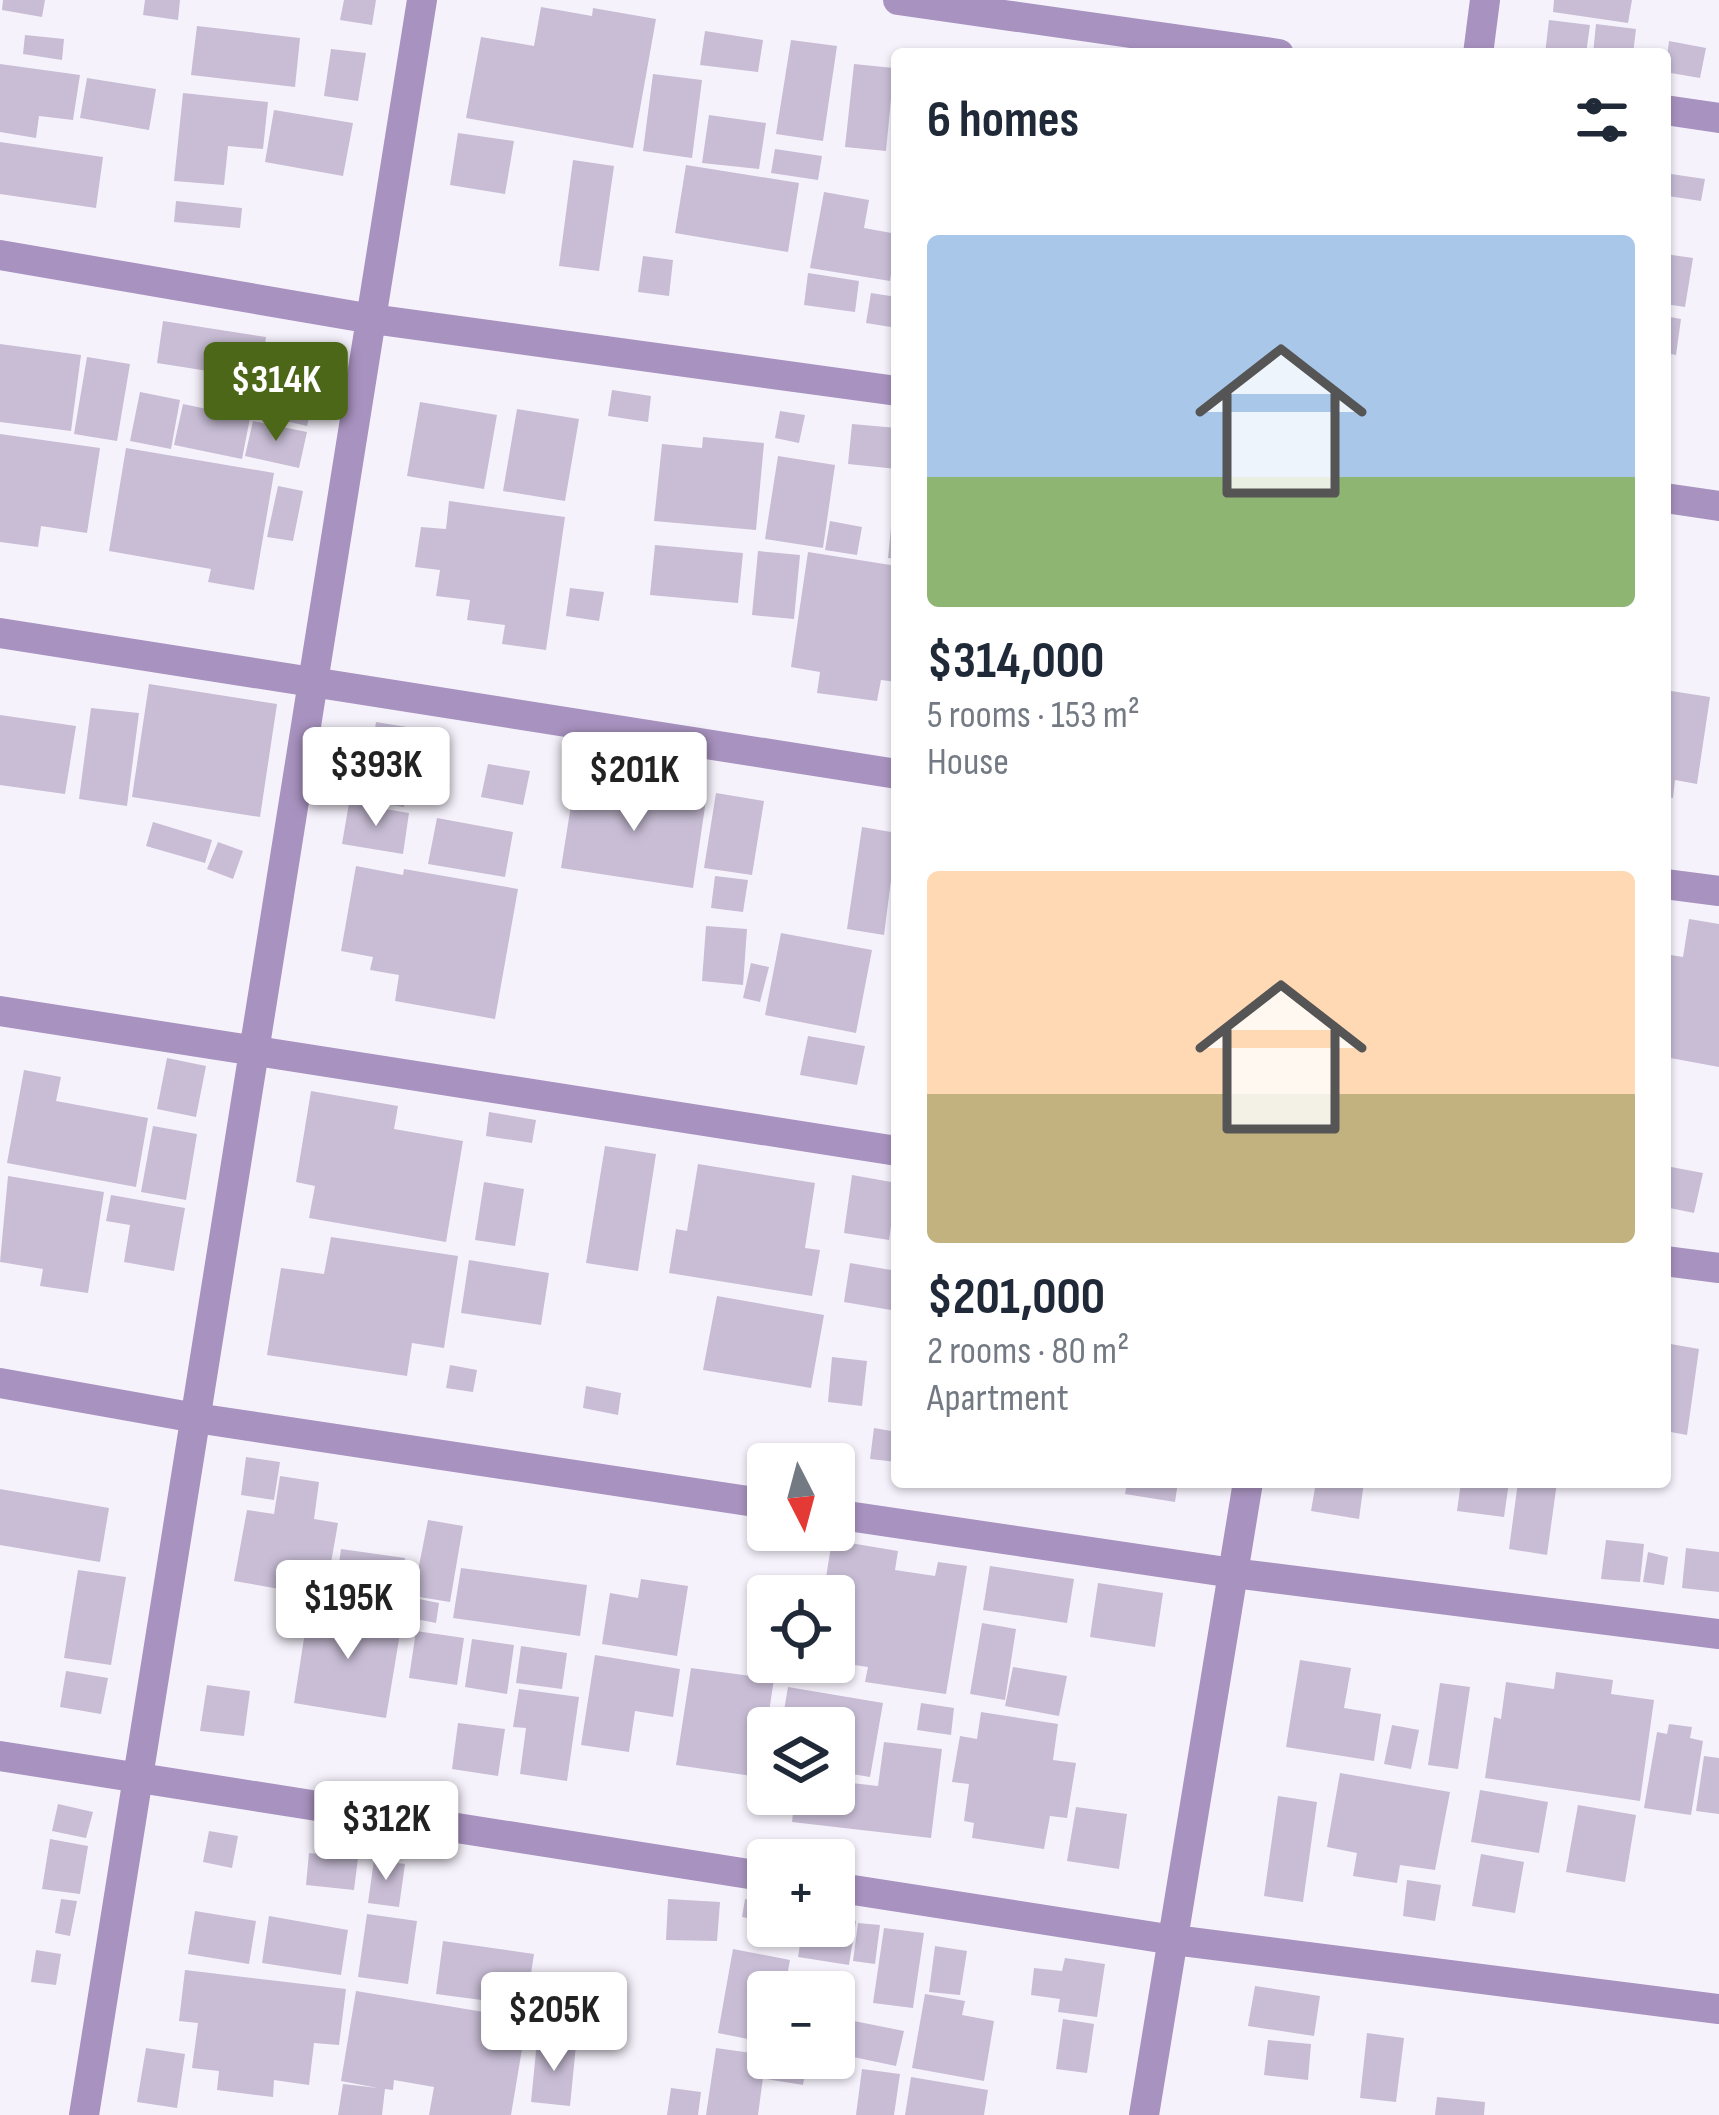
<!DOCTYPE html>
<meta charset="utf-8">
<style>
body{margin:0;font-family:"Sofia Sans Condensed",sans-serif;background:#f2f2f3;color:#1f2937;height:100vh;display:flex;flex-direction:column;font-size:45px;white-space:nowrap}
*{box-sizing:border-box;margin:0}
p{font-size:39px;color:#747a83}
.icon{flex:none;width:66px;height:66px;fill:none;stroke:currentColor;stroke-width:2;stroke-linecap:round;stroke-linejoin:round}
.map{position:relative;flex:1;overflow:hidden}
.sheet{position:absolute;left:891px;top:48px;width:780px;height:1440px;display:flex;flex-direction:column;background:#fff;border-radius:12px;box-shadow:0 3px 9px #0004}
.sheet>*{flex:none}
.needle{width:78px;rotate:174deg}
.fabs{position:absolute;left:747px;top:1443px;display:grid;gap:24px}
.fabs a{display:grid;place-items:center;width:108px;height:108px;border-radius:12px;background:#fff;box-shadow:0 3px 9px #0004;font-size:60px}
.price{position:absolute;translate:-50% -102px;padding:0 27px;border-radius:12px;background:#fff;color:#222;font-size:39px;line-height:78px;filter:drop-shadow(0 3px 6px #0008)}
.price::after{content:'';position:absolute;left:50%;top:72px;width:36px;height:27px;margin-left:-18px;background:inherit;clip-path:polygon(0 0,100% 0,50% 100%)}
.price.current{background:#4d6719;color:#fff}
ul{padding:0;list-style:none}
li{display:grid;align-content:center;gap:24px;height:636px;padding:0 36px}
li span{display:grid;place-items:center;height:372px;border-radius:12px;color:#555}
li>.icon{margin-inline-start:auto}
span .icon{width:216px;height:216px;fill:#fffc;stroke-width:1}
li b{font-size:51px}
h2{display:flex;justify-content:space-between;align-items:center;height:144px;padding:0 36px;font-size:51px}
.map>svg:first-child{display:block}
.building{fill:#c8bdd5}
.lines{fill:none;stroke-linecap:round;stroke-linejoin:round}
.minor{stroke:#a892bf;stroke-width:30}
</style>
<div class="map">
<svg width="1719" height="2115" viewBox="0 0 1719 2115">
<rect width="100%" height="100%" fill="#f6f2fc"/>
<path class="building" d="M3 0H45L42 17 2 10Z
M145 0H180L178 20 143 15Z
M344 0H376L372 25 340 20Z
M1554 0H1632L1628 23 1553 12Z
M541 7 592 16 593 8 656 19 633 148 466 118 481 37 534 46Z
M1549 20 1590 25 1586 54H1545Z
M1596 24 1636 29 1633 54H1593Z
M197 26 300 38 295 87 191 75Z
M705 31 763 40 758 72 700 65Z
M25 35 64 39 62 60 23 54Z
M791 40 837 46 823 141 776 134Z
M1669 41 1706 48 1700 78 1665 72Z
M331 49 366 53 358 101 324 96Z
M0 64 80 75 73 120 39 116 36 138 0 132Z
M854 64 894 68 886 151 845 147Z
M653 74 702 80 692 158 643 151Z
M87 78 156 89 149 130 80 118Z
M183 93 268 102 263 149 228 146 224 185 174 181Z
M274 110 353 123 343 176 265 162Z
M709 115 766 123 759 169 702 163Z
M458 133 514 141 505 194 450 185Z
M0 142 103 157 96 208 0 194Z
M775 149 822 156 818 180 771 173Z
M573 160 614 166 599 271 559 266Z
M686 165 799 183 788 252 675 233Z
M1671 174 1705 179 1701 201 1668 196Z
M824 192 869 200 864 228 897 234 890 281 810 268Z
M176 201 242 208 240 228 174 222Z
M1665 254 1693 258 1685 307 1665 304Z
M643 256 673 260 669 296 638 292Z
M808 273 859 281 855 312 804 305Z
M871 293 897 297V328L866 323Z
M1665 316 1681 319 1676 355 1665 353Z
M163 321 266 337 260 379 157 363Z
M0 344 81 355 71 431 0 422Z
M280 346 324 357 307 426 264 416Z
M87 357 130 364 117 441 74 434Z
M612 390 651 396 648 422 608 416Z
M140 392 180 400 171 449 130 441Z
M420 402 497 415 484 489 407 476Z
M183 404 250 418 242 459 174 445Z
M517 409 579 419 565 501 503 491Z
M780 411 805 415 799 443 775 438Z
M253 421 307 432 299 468 245 456Z
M852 424 897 428V469L848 464Z
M0 434 100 448 87 533 41 526 38 547 0 542Z
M703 437 764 443 756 530 654 521 662 444 702 448Z
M126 448 274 473 254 590 208 582 211 569 109 551Z
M778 456 835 465 823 548 765 539Z
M278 486 303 491 293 541 267 537Z
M894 498H897V559L888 558Z
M449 501 565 517 546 650 502 644 505 625 467 620 470 600 436 596 440 570 415 567 421 527 446 529Z
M830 521 862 527 857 555 825 550Z
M655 545 743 553 738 603 650 595Z
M758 551 800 555 794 619 752 615Z
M808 552 897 566V682L881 680 877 701 817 693 820 672 791 667Z
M570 588 604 592 599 621 566 616Z
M149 684 277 704 260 817 132 797Z
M1665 690 1710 697 1697 784 1675 780 1673 798 1665 797Z
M91 708 139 713 127 806 79 799Z
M0 715 76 726 65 794 0 785Z
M376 722 413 728 408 759 371 753Z
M488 764 530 771 523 805 481 797Z
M365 765 410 774 404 807 359 800Z
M575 780 706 800 693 888 561 868Z
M716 793 764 801 752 875 704 868Z
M349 803 409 813 403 854 342 844Z
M437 818 513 832 505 877 428 864Z
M153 822 212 840 205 863 146 846Z
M862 827 897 833 884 935 847 929Z
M218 842 243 851 233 879 207 869Z
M356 866 403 875 404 869 518 889 495 1019 395 1001 399 975 370 970 373 957 341 951Z
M715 876 748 880 743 912 711 908Z
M1689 919 1719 924V1067L1665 1057V954L1683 957Z
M706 926 747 929 743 985 702 981Z
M781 933 872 950 856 1033 765 1015Z
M751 963 769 967 760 1002 743 998Z
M808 1036 865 1046 857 1085 800 1075Z
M167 1058 206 1066 196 1117 157 1109Z
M24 1070 61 1077 56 1101 148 1118 136 1187 7 1163Z
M311 1091 398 1106 394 1129 463 1141 446 1242 309 1218 315 1186 296 1182Z
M489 1112 536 1120 532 1143 486 1136Z
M153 1126 197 1134 186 1200 141 1192Z
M605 1146 656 1154 638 1271 586 1263Z
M698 1164 815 1183 805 1248 820 1250 812 1296 669 1273 676 1229 687 1231Z
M1666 1166 1703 1173 1694 1213 1665 1207Z
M852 1175 897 1183 889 1240 844 1233Z
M8 1176 104 1192 88 1293 40 1286 43 1269 0 1262Z
M484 1182 524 1189 515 1246 475 1240Z
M111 1195 185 1208 174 1271 124 1262 130 1225 106 1221Z
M331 1237 458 1256 444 1348 412 1343 407 1376 267 1355 281 1268 324 1274Z
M469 1260 549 1273 541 1325 461 1313Z
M850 1263 897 1271V1311L844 1302Z
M717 1296 824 1315 811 1388 703 1370Z
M1665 1343 1699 1349 1687 1435 1665 1431Z
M832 1357 867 1361 862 1406 828 1402Z
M450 1365 477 1370 473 1392 446 1388Z
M586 1386 621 1393 618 1415 583 1408Z
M874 1428 897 1432V1462L870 1459Z
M246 1457 280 1462 274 1500 241 1495Z
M280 1476 319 1482 314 1519 338 1523 325 1597 234 1581 247 1510 274 1514Z
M1127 1482H1178L1175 1502 1125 1494Z
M1316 1482H1364L1359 1519 1311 1511Z
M1461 1482H1509L1504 1517 1457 1511Z
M1518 1482H1557L1547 1555 1509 1549Z
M0 1489 109 1508 100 1562 0 1545Z
M428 1520 463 1526 450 1602 413 1596Z
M832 1540 898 1551 895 1570 935 1576 938 1562 967 1566 946 1694 865 1682 868 1667 834 1662V1596H823Z
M1606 1540 1644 1544 1640 1582 1601 1579Z
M1686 1548 1719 1552V1592L1682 1588Z
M341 1549 405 1558 398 1607 334 1600Z
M1648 1552 1668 1557 1664 1585 1643 1582Z
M990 1566 1074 1579 1067 1623 983 1610Z
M461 1568 587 1585 580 1636 453 1618Z
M78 1570 126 1577 111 1665 64 1658Z
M641 1579 688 1586 677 1656 602 1644 610 1593 638 1598Z
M1098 1583 1163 1593 1155 1647 1090 1637Z
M414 1598 439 1603 436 1623 411 1618Z
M309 1606 402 1621 386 1718 294 1703Z
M982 1623 1016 1629 1005 1700 970 1694Z
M416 1631 464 1638 457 1685 409 1678Z
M472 1639 514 1645 507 1694 465 1687Z
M521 1646 567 1653 562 1689 516 1683Z
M595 1655 680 1669 673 1717 635 1711 629 1752 581 1745Z
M1300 1660 1351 1668 1344 1708 1381 1714 1374 1761 1286 1747Z
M1013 1667 1067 1676 1059 1716 1005 1706Z
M691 1668 774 1679 759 1777 676 1765Z
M66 1671 108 1678 101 1714 60 1707Z
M1556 1672 1613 1680 1611 1694 1654 1700 1640 1801 1485 1778 1494 1717 1501 1719 1506 1682 1554 1689Z
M1440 1683 1470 1687 1458 1769 1428 1765Z
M207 1685 250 1691 244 1736 200 1731Z
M788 1687 883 1703 870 1777 834 1771V1728H781Z
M519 1689 579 1697 567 1781 520 1774 526 1728 513 1727Z
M921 1703 954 1708 951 1735 917 1730Z
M981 1712 1058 1724 1053 1760 1076 1763 1067 1818 1050 1816 1044 1849 972 1838 974 1823 964 1821 969 1784 952 1782 960 1736 977 1739Z
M458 1723 505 1729 498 1776 452 1769Z
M1669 1724 1692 1727 1690 1738 1703 1741 1691 1815 1644 1808 1657 1732 1667 1734Z
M1392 1725 1419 1730 1411 1769 1384 1764Z
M884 1742 942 1749 931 1838 792 1822 795 1794H834V1781L878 1786Z
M1704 1756 1719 1758V1814L1696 1811Z
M1340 1773 1450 1792 1435 1870 1400 1865 1397 1883 1353 1876 1357 1853 1327 1847Z
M1480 1790 1548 1802 1539 1853 1471 1842Z
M1278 1796 1317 1802 1303 1902 1264 1896Z
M58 1804 93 1812 86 1838 52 1831Z
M1578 1805 1636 1815 1625 1882 1566 1872Z
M1076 1807 1127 1814 1119 1869 1067 1861Z
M209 1831 238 1836 232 1868 203 1862Z
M50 1839 88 1846 80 1894 42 1889Z
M309 1853 358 1858 354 1890 306 1885Z
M1481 1854 1524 1862 1515 1913 1472 1906Z
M374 1860 405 1864 399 1907 368 1903Z
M1407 1880 1441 1885 1435 1921 1403 1916Z
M61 1899 77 1901 70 1936 55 1933Z
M668 1899 720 1902 717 1941 666 1940Z
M745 1899 768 1903 767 1922 742 1917Z
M195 1911 256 1921 249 1964 188 1954Z
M367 1914 417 1921 408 1984 358 1977Z
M269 1916 348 1930 341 1975 262 1963Z
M834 1917 856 1921 849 1965 798 1957 803 1926H834Z
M858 1923 880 1925 875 1964 853 1961Z
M884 1928 924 1933 913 2008 873 2003Z
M443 1941 534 1954 526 2006 436 1994Z
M935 1946 967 1951 960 1995 929 1992Z
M733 1949 790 1960 784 1992H768V2043L718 2033Z
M36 1950 61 1954 56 1985 31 1982Z
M1065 1958 1105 1964 1097 2017 1058 2012 1060 1999 1031 1995 1034 1968 1062 1971Z
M185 1970 346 1989 339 2045 314 2043 309 2085 274 2080 273 2097 217 2090 219 2071 192 2068 198 2023 179 2021Z
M1255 1986 1320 1996 1314 2036 1248 2026Z
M356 1991 527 2019 511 2115H429L434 2087 394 2080 393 2090 385 2089 382 2115H338L343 2084 378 2088 341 2081Z
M925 1994 965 2001 962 2015 994 2021 984 2081 912 2068Z
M834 2017 904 2031 896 2066 834 2053Z
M1063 2019 1094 2024 1087 2073 1056 2069Z
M1367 2033 1404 2038 1396 2102 1360 2098Z
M1268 2040 1311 2044 1308 2080 1264 2075Z
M537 2041 576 2045 570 2106 531 2102Z
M146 2048 185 2054 177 2108 137 2102Z
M716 2048 766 2055 758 2115H706Z
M770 2058 807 2063 803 2085 766 2079Z
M862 2069 900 2074 894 2115H856Z
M911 2077 988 2090 984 2115H905Z
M671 2088 701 2092 698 2115H667Z
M1437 2097 1485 2102 1484 2115H1435Z"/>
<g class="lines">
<path class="minor" d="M898 0 1279 54
M1478 54 1485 0
M1665 110 1719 118
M0 255 372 319 897 391
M1665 498 1719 506
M0 633 897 774
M1665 884 1719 891
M0 1011 897 1151
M1665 1261 1719 1268
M0 1383 196 1418 768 1504
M834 1514 1233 1573 1719 1634
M0 1756 768 1877
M834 1887 1174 1940 1719 2009
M84 2115 422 0
M1144 2115 1248 1482"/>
</g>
</svg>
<div class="fabs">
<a><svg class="needle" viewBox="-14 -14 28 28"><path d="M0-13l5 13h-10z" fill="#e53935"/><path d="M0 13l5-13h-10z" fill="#747a83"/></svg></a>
<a><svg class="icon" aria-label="locate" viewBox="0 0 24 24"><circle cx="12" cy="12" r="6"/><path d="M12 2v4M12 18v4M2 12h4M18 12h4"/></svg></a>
<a><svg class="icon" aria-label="layers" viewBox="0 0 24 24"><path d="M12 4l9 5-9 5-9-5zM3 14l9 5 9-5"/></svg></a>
<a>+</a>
<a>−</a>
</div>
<b class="price current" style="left:276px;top:444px">$314K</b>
<b class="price" style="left:376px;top:829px">$393K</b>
<b class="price" style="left:634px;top:834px">$201K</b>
<b class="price" style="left:348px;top:1662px">$195K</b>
<b class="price" style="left:386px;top:1883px">$312K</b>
<b class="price" style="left:554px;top:2074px">$205K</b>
<section class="sheet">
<h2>6 homes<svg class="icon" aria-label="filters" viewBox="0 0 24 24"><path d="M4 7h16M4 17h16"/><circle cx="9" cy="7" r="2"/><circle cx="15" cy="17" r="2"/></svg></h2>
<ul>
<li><span style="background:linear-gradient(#a9c7e8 65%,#8fb573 0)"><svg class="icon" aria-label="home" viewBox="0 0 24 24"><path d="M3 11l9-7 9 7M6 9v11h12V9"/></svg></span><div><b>$314,000</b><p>5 rooms · 153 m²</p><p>House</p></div></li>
<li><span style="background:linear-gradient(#ffd9b3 60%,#c2b280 0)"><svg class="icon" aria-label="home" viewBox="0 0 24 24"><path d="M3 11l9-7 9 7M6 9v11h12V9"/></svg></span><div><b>$201,000</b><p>2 rooms · 80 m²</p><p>Apartment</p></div></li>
</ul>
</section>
</div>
